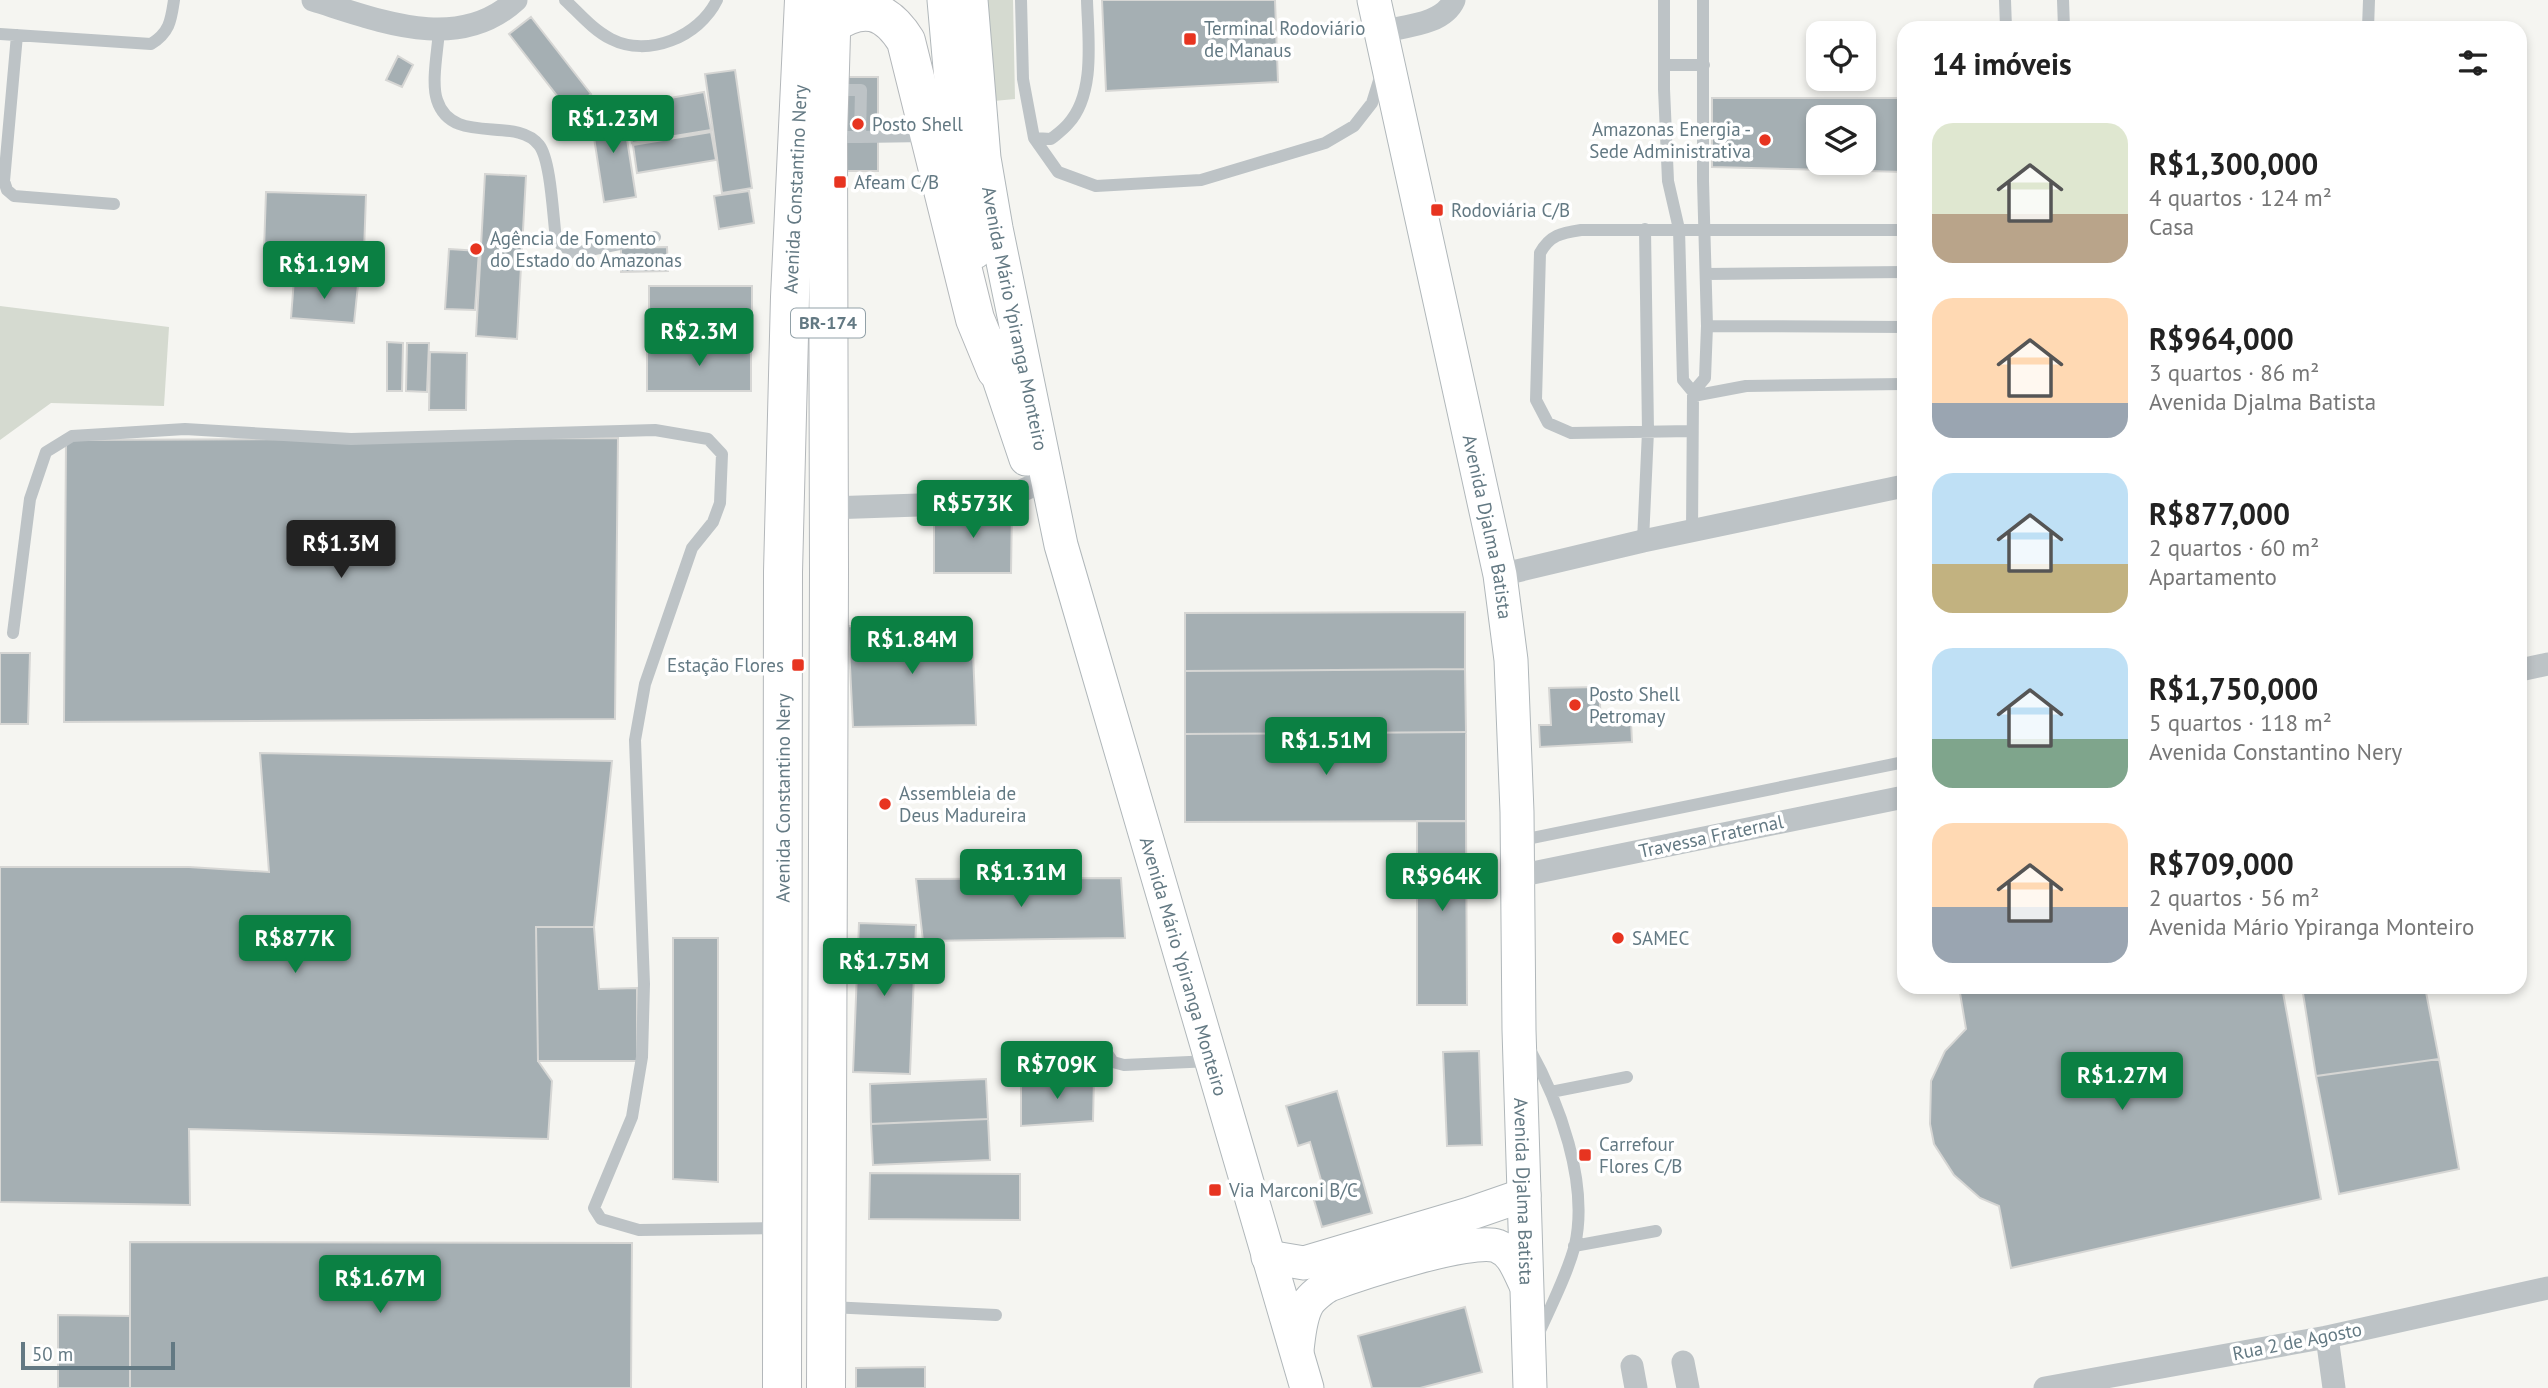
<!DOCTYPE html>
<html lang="pt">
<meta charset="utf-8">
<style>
body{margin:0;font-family:"PT Sans",sans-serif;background:#f2f2f2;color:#222;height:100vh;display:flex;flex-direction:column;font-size:26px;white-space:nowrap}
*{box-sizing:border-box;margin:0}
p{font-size:23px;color:#767676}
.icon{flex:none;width:38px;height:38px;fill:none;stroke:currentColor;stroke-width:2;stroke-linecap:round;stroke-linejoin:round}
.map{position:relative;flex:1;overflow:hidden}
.side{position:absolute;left:1897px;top:21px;width:630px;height:973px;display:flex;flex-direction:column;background:#fff;border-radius:21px;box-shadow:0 4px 10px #0003}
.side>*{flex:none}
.fabs{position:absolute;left:1806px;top:21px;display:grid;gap:14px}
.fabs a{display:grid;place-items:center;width:70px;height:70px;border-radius:14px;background:#fff;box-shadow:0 4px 10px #0003;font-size:35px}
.scale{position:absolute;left:21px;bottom:18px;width:154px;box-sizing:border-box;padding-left:7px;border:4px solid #637983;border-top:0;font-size:19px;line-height:24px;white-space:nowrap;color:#637983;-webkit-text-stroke:5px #fff;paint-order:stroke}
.price{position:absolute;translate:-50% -60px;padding:0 16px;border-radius:7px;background:#0b8043;color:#fff;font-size:23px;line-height:46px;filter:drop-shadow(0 2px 4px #0008)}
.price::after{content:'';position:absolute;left:50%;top:42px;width:21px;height:16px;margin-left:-10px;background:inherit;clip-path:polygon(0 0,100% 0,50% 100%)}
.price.on{background:#222;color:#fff}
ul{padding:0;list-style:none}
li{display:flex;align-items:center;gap:21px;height:175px;padding:0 35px}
li span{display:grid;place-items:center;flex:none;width:196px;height:140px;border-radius:21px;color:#555}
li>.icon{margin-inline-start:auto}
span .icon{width:84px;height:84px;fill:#fffc;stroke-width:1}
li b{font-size:30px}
h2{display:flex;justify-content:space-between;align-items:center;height:84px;padding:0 35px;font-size:30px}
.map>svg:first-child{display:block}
.green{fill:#d5dad0}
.building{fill:#a5afb3;stroke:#d6d6d4;stroke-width:2;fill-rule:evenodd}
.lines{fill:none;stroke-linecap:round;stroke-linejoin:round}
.secondary-casing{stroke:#b0b7ba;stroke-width:35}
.highway-casing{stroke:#b3b7ba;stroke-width:40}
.lane{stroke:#bdc3c6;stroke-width:12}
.street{stroke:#bdc3c6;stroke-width:23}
.secondary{stroke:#fff;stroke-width:33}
.highway{stroke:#fff;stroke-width:38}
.poi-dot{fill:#e73420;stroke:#fff;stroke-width:2.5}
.labels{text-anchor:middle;stroke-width:7;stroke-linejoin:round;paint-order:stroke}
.shield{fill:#fff;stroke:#92a1a8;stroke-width:2}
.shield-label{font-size:18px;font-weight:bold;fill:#637983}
.poi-label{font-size:19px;fill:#637983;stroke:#fff;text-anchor:start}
.street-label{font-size:19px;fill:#637983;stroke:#fff}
</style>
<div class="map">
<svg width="2548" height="1388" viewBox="0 0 2548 1388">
<rect width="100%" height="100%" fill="#f5f5f1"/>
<path class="green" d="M988 0H1013L1015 99 994 101Z
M0 306 169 327 164 406 51 403 0 440Z"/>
<path class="building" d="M1102 0H1275L1278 82 1106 91Z
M531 17 591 94 569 111 509 34Z
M398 56 413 65 402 87 386 80Z
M735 70 752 188 722 193 705 74Z
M838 77H878V171H838Z
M704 92 711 130 632 143 625 106Z
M1712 98H1904V172L1712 167ZM1818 117H1864V163H1818Z
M622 107 636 197 604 202 590 112Z
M711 132 716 160 637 173 633 145Z
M485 174 526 176 517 339 476 336Z
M749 191 754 223 719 229 714 196Z
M266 192 366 195 364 252 264 250Z
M667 247 668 271 621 272V248Z
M449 249 479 251 475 310 445 309Z
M294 279 358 285 354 323 291 318Z
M649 286H752V328L649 329Z
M387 342 403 343 402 391H387Z
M407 343H429L427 392 406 391Z
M647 345H751V391H647Z
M430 352 467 353 466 410H429Z
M618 438 615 719 64 722 66 440Z
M934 508H1012L1011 573H934Z
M1465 612V669L1185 671V613Z
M848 626 972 628 976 725 853 727Z
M0 653H30L28 724H0Z
M1465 669 1466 732 1185 734V671Z
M1599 687 1601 722 1631 721 1632 742 1540 747 1539 725H1551L1549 688Z
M1466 732V821L1185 822V734Z
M260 753 612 761 594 927H536L538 1061 552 1081 548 1139 189 1129 190 1205 0 1202V867H189L269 872Z
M1417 821H1466L1467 1005H1417Z
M1121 878 1125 938 923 941 916 879Z
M859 923 916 925 910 1074 853 1072Z
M536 927H594L599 989 637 988V1061H538Z
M673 938H718V1182L673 1179Z
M1959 987H2282L2321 1199 2011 1268 1999 1206 1980 1198 1954 1175 1934 1144 1930 1124 1931 1081 1945 1051 1966 1029Z
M2302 987H2425L2439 1059 2316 1076Z
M1479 1051 1482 1145 1447 1146 1443 1052Z
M2439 1059 2459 1169 2339 1194 2316 1076Z
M1094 1077 1093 1121 1021 1126V1081Z
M986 1079 988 1119 871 1124 870 1084Z
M1337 1091 1372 1213 1322 1227 1311 1190 1323 1187 1310 1142 1298 1146 1286 1106Z
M988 1119 990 1160 873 1165 871 1124Z
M870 1173 1020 1174V1220L869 1219Z
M130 1242 632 1243 631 1388H130Z
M1465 1307 1482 1372 1420 1388H1372L1358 1336Z
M58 1315 130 1316V1388H58Z
M925 1367V1388H856V1368Z"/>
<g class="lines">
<g class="secondary-casing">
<g id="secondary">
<path d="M944 0 952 91 975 252"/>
<path id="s1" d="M971 0 984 158 996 228 1061 545 1307 1388"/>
<path id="s2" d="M1374 0 1500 575 1511 660 1517 812 1519 1030 1530 1388"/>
<path d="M991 343 996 370 1026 459"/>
<path d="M1268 1257 1304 1263 1469 1214 1524 1195"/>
<path d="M1297 1350C1299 1334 1300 1316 1308 1303 1312 1297 1323 1288 1329 1285 1358 1274 1471 1237 1497 1246 1513 1252 1518 1269 1525 1283"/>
</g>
</g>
<g class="highway-casing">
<g id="highway">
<path d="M832 24C864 3 886 9 906 41L975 319 996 370"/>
<path id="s3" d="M782 1388 783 572 790 297 804 0"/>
<path d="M826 1388 829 572 828 137 832 0"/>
</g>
</g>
<path class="lane" d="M565 0C579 13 593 30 611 39 648 58 699 37 717 0
M1021 0 1023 79 1034 138 1058 172 1096 186 1201 180 1325 143 1354 126 1372 103 1381 74
M1664 0V89L1668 181 1679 229 1683 380 1693 392
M2005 0 2006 28
M2063 0 2064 28
M2368 28 2369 0
M439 30C438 49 431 82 437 100 452 147 516 115 539 145 551 160 553 218 556 239L561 245 575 253 655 237
M0 34 151 44C170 32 171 20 174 0
M17 35 4 181 7 190 14 196 114 204
M1664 65H1704
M832 137H860L861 90H832
M860 137 926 136
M1034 138 1051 139C1057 134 1063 130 1068 124 1096 94 1088 37 1087 0
M1706 274 1904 272
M1707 326 1904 327
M1693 396 1746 386 1904 384
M1692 431 1571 433 1548 423 1536 400 1540 253C1550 235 1561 233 1581 230H1904
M1692 532 1693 396V392L1705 378 1707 326 1703 181V0
M1643 541 1648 431 1645 229
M13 633 30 499 46 452 72 436 185 429 351 439 655 430 708 439 722 454 720 503 713 522 692 548 645 684 635 740 644 984 642 1057 632 1117 594 1208 601 1219 639 1230 778 1228
M1517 841 1904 762
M1529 1048C1559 1102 1589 1182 1575 1245 1567 1275 1551 1306 1538 1335
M1107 1053 1113 1062 1124 1065 1211 1061
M1551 1092 1627 1077
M1574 1246 1656 1231
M830 1307 996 1315"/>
<path class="street" d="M313 0C378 20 458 54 516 0
M1380 32C1404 26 1443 25 1454 0
M829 508 979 503 1006 498 1049 478
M1500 575 1643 541 1904 486
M2520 670 2548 664
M1518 876 1904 797
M2327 1337 2334 1388
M1683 1362 1688 1388
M1632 1366 1636 1388
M2045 1388 2327 1337 2548 1288"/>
<use href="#secondary" class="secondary"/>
<use href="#highway" class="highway"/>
</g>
<g class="poi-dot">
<rect x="1183" y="32" width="14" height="14" rx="3.5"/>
<circle cx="858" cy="124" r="7"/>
<circle cx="1765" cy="140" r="7"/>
<rect x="833" y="175" width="14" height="14" rx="3.5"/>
<rect x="1430" y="203" width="14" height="14" rx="3.5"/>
<circle cx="476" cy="249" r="7"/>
<rect x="791" y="658" width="14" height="14" rx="3.5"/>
<circle cx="1575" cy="705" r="7"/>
<circle cx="885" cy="804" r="7"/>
<circle cx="1618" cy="938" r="7"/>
<rect x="1578" y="1148" width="14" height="14" rx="3.5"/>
<rect x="1208" y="1183" width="14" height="14" rx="3.5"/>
</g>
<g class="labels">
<rect class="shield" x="791" y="308.5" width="74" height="29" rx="5"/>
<g class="shield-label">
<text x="828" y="329">BR-174</text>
</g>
<g class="poi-label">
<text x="1204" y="35">Terminal Rodoviário<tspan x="1204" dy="22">de Manaus</tspan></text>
<text x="872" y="131">Posto Shell</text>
<text x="1751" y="136" text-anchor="end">Amazonas Energia -<tspan x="1751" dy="22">Sede Administrativa</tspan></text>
<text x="854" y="189">Afeam C/B</text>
<text x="1451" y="217">Rodoviária C/B</text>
<text x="490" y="245">Agência de Fomento<tspan x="490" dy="22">do Estado do Amazonas</tspan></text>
<text x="784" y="672" text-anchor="end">Estação Flores</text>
<text x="1589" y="701">Posto Shell<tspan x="1589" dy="22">Petromay</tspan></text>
<text x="899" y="800">Assembleia de<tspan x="899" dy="22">Deus Madureira</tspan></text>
<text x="1632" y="945">SAMEC</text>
<text x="1599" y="1151">Carrefour<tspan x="1599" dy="22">Flores C/B</tspan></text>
<text x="1229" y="1197">Via Marconi B/C</text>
</g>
<g class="street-label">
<text dy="7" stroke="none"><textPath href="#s3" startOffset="1199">Avenida Constantino Nery</textPath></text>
<text dy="7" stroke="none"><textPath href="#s1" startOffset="322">Avenida Mário Ypiranga Monteiro</textPath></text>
<text dy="7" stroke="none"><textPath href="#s2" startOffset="539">Avenida Djalma Batista</textPath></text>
<text dy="7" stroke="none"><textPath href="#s3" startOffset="590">Avenida Constantino Nery</textPath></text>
<text transform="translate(1711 836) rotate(-12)" y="7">Travessa Fraternal</text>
<text dy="7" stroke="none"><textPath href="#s1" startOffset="992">Avenida Mário Ypiranga Monteiro</textPath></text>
<text dy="7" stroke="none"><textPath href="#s2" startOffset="1206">Avenida Djalma Batista</textPath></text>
<text transform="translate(2297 1341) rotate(-11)" y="7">Rua 2 de Agosto</text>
</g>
</g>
</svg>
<div class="fabs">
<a><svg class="icon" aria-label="locate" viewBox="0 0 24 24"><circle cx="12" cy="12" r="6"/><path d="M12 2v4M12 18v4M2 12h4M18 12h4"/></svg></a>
<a><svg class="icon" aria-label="layers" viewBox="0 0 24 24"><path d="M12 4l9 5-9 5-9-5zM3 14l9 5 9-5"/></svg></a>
</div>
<div class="scale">50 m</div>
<b class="price" style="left:613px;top:155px">R$1.23M</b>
<b class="price" style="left:324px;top:301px">R$1.19M</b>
<b class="price" style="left:699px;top:368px">R$2.3M</b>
<b class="price" style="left:973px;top:540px">R$573K</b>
<b class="price on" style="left:341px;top:580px">R$1.3M</b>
<b class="price" style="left:912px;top:676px">R$1.84M</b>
<b class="price" style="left:1326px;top:777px">R$1.51M</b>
<b class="price" style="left:1021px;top:909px">R$1.31M</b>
<b class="price" style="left:1442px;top:913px">R$964K</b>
<b class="price" style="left:295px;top:975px">R$877K</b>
<b class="price" style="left:884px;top:998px">R$1.75M</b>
<b class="price" style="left:1057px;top:1101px">R$709K</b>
<b class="price" style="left:2122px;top:1112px">R$1.27M</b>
<b class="price" style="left:380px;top:1315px">R$1.67M</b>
<section class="side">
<h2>14 imóveis<svg class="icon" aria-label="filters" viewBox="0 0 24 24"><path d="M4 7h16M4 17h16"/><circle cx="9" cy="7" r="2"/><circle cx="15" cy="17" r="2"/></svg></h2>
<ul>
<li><span style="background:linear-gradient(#dfe7d0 65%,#b9a48a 0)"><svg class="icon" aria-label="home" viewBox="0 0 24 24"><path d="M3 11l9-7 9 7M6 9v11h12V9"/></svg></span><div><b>R$1,300,000</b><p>4 quartos · 124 m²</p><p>Casa</p></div></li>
<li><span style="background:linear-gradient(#ffd9b3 75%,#9aa5b1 0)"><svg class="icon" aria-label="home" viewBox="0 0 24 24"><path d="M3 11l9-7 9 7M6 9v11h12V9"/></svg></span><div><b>R$964,000</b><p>3 quartos · 86 m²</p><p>Avenida Djalma Batista</p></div></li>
<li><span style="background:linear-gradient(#bfe0f5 65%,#c2b280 0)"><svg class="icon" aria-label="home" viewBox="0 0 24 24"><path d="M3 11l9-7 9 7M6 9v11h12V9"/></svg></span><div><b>R$877,000</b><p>2 quartos · 60 m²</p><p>Apartamento</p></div></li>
<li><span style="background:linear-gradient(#bfe0f5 65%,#7fa58c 0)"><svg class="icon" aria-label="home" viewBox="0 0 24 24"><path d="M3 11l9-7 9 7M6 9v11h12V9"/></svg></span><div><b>R$1,750,000</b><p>5 quartos · 118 m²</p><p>Avenida Constantino Nery</p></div></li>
<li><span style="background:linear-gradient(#ffd9b3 60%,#9aa5b1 0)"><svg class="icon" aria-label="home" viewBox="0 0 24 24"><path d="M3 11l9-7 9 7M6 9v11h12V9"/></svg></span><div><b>R$709,000</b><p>2 quartos · 56 m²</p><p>Avenida Mário Ypiranga Monteiro</p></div></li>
</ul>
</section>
</div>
